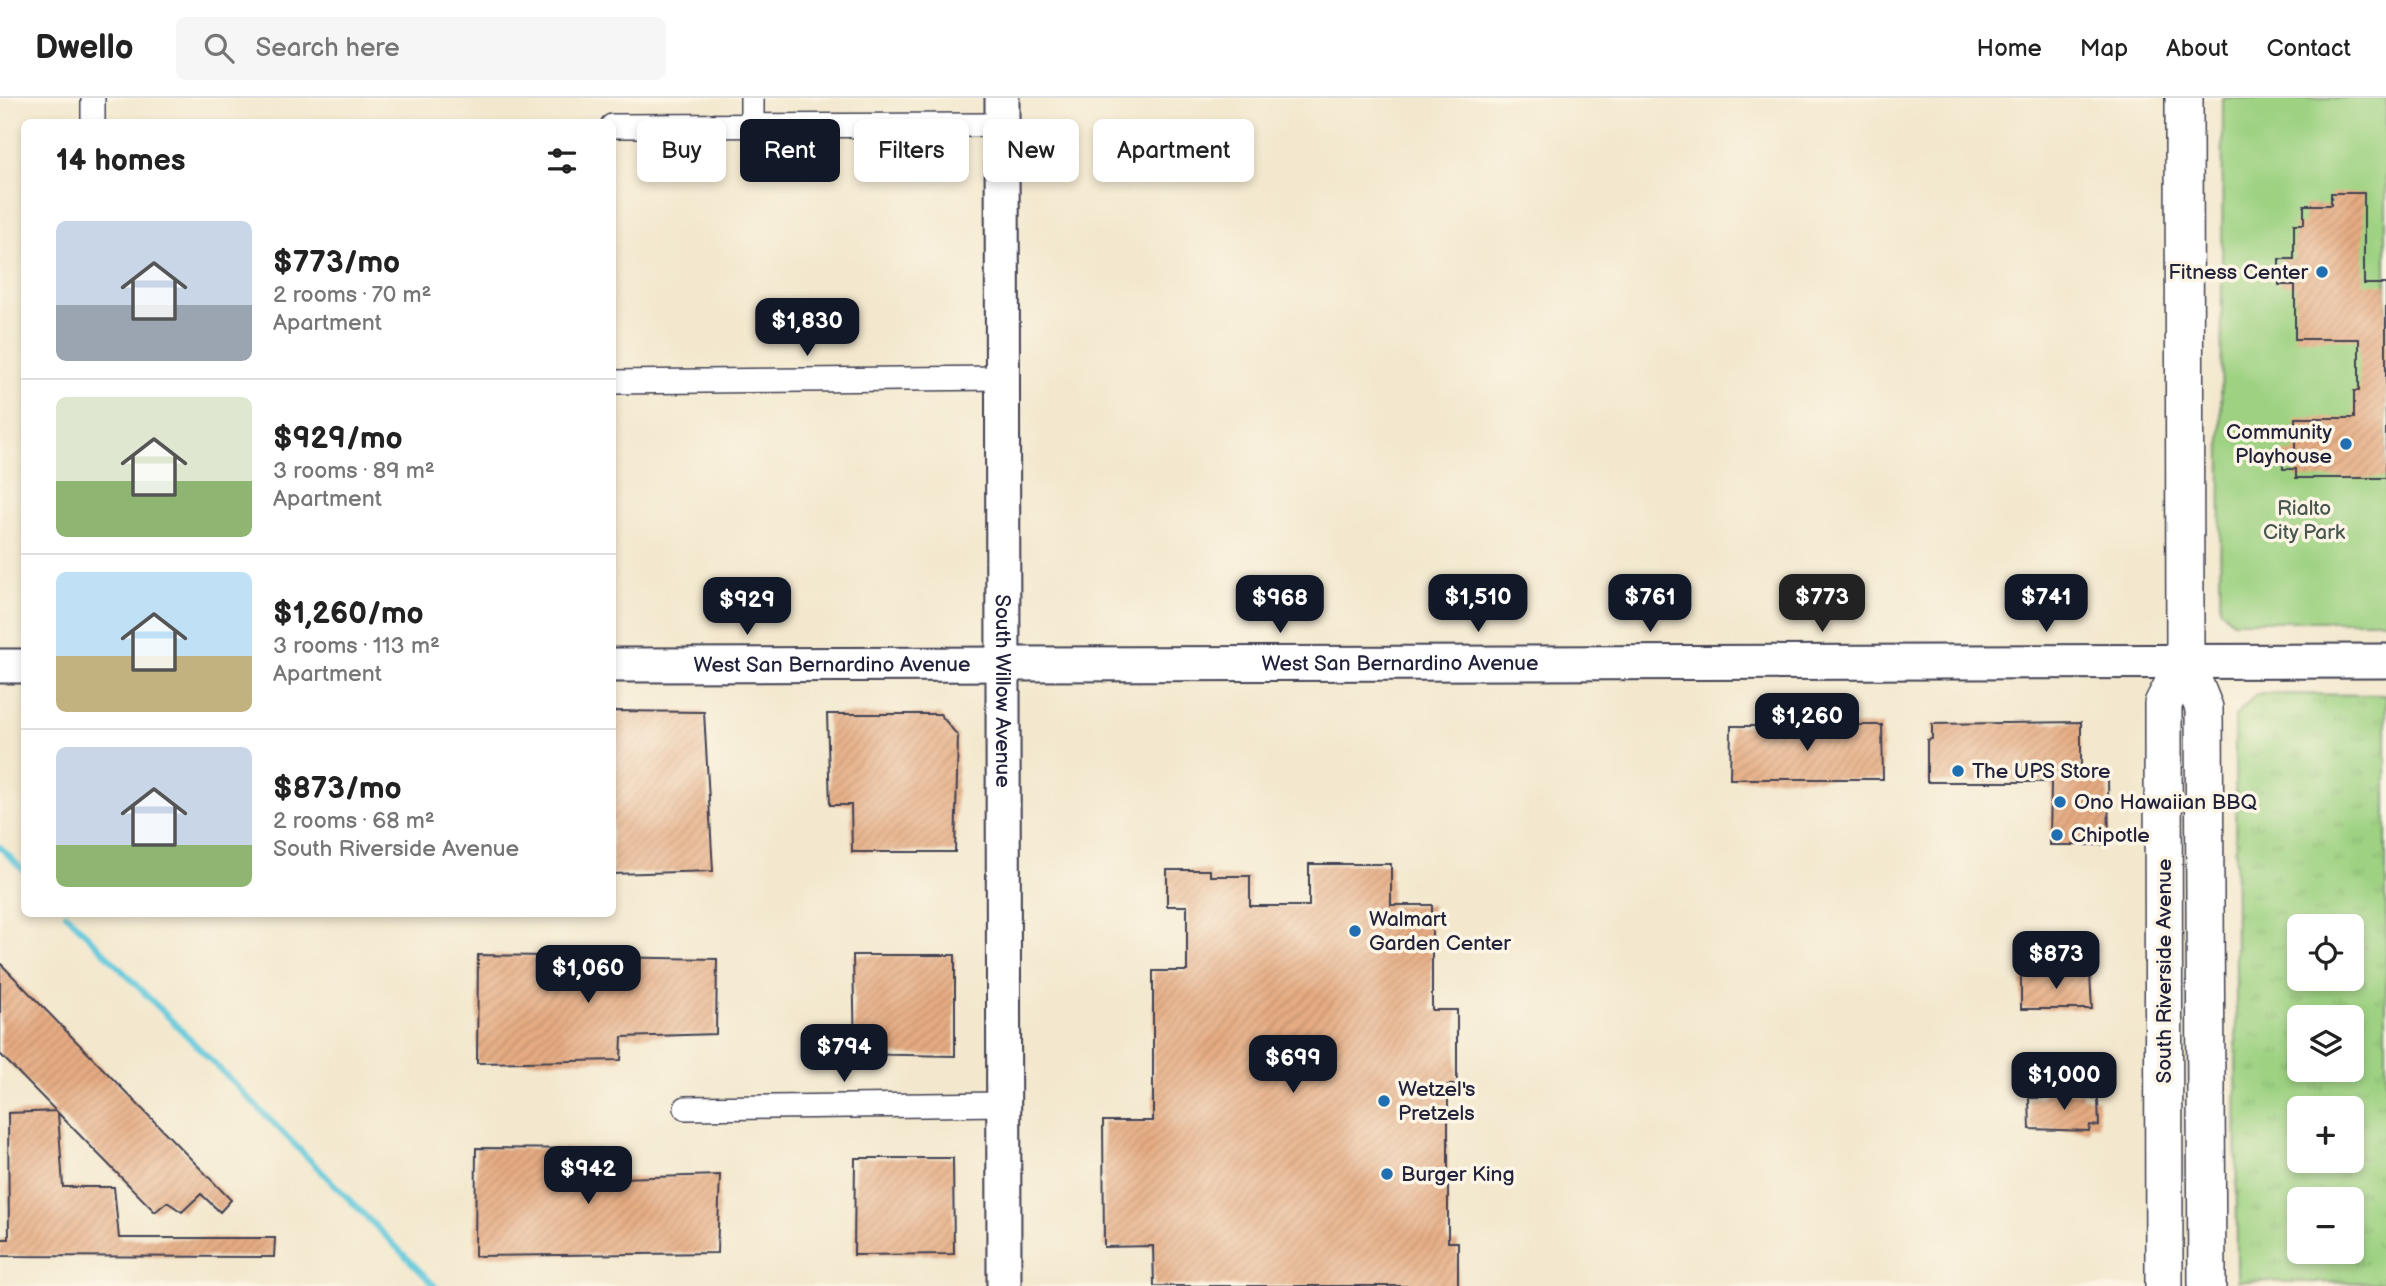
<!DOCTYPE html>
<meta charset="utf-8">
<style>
body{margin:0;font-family:"Balsamiq Sans",sans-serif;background:#f6f6f6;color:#222;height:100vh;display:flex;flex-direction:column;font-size:26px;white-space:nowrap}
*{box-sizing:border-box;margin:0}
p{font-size:23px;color:#767676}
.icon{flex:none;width:38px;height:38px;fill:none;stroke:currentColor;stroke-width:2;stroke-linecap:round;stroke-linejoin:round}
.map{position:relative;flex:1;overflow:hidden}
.panel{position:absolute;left:21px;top:21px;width:595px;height:798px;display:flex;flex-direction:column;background:#fff;border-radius:10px;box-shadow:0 4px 10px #0003}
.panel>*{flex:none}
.hud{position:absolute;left:637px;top:21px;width:665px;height:63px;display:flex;gap:14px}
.controls{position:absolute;left:2287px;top:816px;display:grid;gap:14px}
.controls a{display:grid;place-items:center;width:77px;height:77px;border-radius:10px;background:#fff;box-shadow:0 4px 10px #0003;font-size:35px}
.price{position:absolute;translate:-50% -60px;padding:0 16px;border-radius:14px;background:#111827;color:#fff;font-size:23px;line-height:46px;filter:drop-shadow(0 2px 4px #0008)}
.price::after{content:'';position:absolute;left:50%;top:42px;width:21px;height:16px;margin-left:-10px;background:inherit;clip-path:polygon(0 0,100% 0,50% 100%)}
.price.active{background:#222;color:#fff}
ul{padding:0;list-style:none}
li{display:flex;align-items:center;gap:21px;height:175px;padding:0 35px}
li+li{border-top:2px solid #e0e0e0}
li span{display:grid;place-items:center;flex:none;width:196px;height:140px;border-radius:10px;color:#555}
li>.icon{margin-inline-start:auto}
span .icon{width:84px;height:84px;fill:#fffc;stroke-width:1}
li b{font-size:30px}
h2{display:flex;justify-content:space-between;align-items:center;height:84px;padding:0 35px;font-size:30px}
.chip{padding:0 24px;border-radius:10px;background:#fff;box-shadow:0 4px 10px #0003;font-size:24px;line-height:63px}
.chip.active{background:#111827;color:#fff}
header{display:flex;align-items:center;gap:42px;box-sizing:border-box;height:98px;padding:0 35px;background:#fff;border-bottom:2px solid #e0e0e0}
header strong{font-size:33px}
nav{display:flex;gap:38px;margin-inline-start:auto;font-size:24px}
.search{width:490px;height:63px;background:#f6f6f6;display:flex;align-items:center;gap:18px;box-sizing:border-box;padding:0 24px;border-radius:10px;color:#767676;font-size:26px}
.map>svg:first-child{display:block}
.grass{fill:url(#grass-tufts);stroke:#607a5e;stroke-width:2;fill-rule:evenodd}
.green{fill:#9ed282;stroke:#607a5e;stroke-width:2}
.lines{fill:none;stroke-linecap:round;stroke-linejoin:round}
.stream{stroke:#5fc7db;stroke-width:6}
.building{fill:url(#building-hatch)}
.street-casing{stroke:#414051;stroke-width:26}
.secondary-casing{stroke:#414051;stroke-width:37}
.primary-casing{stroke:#414051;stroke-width:40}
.street{stroke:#fff;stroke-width:23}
.secondary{stroke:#fff;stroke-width:33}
.primary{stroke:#fff;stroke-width:37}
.poi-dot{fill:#1f6fb2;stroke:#fcf5e5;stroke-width:2.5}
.labels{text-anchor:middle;stroke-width:7;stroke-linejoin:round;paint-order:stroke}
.poi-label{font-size:21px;fill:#22223b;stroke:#fcf5e5;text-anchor:start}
.park-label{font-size:21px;fill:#475750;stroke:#fcf5e5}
.street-label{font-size:21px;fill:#22223b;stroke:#fcf5e5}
</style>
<header>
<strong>Dwello</strong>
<div class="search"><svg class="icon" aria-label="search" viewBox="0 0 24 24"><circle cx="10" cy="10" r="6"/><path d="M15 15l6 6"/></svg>Search here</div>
<nav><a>Home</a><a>Map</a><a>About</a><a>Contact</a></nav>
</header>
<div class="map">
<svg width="2386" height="1188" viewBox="0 0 2386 1188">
<defs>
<pattern id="grass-tufts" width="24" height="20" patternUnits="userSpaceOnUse" patternTransform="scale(1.75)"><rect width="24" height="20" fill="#9ed282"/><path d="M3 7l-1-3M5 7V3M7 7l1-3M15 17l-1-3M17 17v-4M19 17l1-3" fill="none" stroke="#88b471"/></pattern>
<pattern id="building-hatch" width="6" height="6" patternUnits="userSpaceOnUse" patternTransform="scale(1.75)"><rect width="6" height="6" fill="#e5ab82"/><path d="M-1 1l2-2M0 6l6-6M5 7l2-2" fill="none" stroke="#c49371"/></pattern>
</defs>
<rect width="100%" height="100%" fill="#fcf5e5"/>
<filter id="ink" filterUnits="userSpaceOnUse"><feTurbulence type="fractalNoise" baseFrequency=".0143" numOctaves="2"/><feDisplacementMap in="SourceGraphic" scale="14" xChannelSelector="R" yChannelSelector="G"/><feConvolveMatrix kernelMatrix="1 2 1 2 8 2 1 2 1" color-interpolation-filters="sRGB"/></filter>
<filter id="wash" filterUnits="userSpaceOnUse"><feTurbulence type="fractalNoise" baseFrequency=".00686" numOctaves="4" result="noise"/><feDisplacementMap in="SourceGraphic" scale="28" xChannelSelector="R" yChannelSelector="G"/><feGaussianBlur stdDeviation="1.57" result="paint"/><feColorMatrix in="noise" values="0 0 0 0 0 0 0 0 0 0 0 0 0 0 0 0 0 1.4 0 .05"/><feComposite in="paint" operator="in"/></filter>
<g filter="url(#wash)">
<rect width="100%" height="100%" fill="#f3e8ce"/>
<path class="grass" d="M2256 596 2386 597V1185L2237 1183 2235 619ZM2300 828H2352V880H2300ZM2300 919H2352V971H2300ZM2300 1010H2352V1062H2300ZM2300 1101H2352V1153H2300Z"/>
<path class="green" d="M2223 0H2386V523H2232L2220 510Z"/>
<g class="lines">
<path class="stream" d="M0 749 24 773
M66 816 435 1188"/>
</g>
<g id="blocks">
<path class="building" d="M2331 95H2364V186H2386V380H2296V371H2283V354H2295V320H2354V293H2359V241H2295V187H2279V161H2294V126H2304V107H2331Z
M612 613 704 614 713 773 612 776Z
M827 616H940L958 638 955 754H852L851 707H830Z
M2081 624V680L2108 681 2109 747H2050L2051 684H1927V642L1932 641V626Z
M1820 627H1882L1883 681H1730L1731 628H1759L1760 631 1820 630Z
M1309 766H1391V807H1432V912H1457V987H1448V1144H1458V1188H1154L1153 1148 1104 1149 1103 1023H1153V873H1187V808H1167V772H1210V778H1250V808H1309Z
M478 857 717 861 716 936 622 939 621 962 477 965Z
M853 857H955V958L855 956Z
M0 865 231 1102 220 1114 201 1096 182 1114 167 1104 155 1114 58 1015 63 1089H114L119 1140H275L274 1159 0 1158V1141H9L8 1015 56 1013 0 956Z
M2021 875 2090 876 2092 911H2021Z
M2082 994V999L2098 1001 2099 1028 2090 1027 2089 1033 2030 1031 2029 1000H2042V995Z
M476 1050 621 1051 620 1080 720 1077 717 1155 475 1158Z
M855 1060H953L954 1156 854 1157Z"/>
</g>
</g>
<g filter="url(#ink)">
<use href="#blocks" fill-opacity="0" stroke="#414051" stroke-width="2"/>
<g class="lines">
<g class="street-casing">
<path id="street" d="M93 0V24
M752 0V28
M612 28 1002 27
M612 284 1001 280
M686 1010 1003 1006"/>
</g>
<g class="secondary-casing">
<g id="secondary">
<path id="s1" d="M1002 0 1004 1188"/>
<path id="s2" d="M612 567 2386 563"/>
<path d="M0 568H24"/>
</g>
</g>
<g class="primary-casing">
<path id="primary" d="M2184 0 2185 563 2204 610 2207 1188
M2164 1188 2163 606 2185 563"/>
</g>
<use href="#street" class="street"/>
<use href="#secondary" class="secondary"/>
<use href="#primary" class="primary"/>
</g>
</g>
<g class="poi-dot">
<circle cx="2322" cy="174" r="7"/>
<circle cx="2346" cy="346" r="7"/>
<circle cx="1958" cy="673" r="7"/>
<circle cx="2060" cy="704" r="7"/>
<circle cx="2057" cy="737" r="7"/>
<circle cx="1355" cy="833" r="7"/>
<circle cx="1384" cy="1003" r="7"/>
<circle cx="1387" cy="1076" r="7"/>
</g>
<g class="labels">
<g class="poi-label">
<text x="2308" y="181" text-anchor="end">Fitness Center</text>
<text x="2332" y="341" text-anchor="end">Community<tspan x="2332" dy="24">Playhouse</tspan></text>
<text x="1972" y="680">The UPS Store</text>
<text x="2074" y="711">Ono Hawaiian BBQ</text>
<text x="2071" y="744">Chipotle</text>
<text x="1369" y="828">Walmart<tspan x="1369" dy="24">Garden Center</tspan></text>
<text x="1398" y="998">Wetzel's<tspan x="1398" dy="24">Pretzels</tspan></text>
<text x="1401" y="1083">Burger King</text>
</g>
<g class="park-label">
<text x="2304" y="417">Rialto<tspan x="2304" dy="24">City Park</tspan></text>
</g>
<g class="street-label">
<text dy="7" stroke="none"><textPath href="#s2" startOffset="788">West San Bernardino Avenue</textPath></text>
<text dy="7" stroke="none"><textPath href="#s2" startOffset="220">West San Bernardino Avenue</textPath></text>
<text dy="7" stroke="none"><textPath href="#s1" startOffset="593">South Willow Avenue</textPath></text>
<text transform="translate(2164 873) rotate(-90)" y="7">South Riverside Avenue</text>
</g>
</g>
</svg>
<div class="controls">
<a><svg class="icon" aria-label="locate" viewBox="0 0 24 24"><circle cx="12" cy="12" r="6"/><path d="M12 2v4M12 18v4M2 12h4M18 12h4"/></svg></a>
<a><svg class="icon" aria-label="layers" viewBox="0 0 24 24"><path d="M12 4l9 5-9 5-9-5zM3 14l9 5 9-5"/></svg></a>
<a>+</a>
<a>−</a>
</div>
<b class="price" style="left:807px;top:260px">$1,830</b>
<b class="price" style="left:1478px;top:536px">$1,510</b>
<b class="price" style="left:1650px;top:536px">$761</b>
<b class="price active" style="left:1822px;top:536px">$773</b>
<b class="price" style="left:2046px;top:536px">$741</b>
<b class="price" style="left:1280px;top:537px">$968</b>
<b class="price" style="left:747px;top:539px">$929</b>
<b class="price" style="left:1807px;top:655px">$1,260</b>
<b class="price" style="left:2056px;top:893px">$873</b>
<b class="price" style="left:588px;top:907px">$1,060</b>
<b class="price" style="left:844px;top:986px">$794</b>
<b class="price" style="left:1293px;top:997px">$699</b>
<b class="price" style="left:2064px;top:1014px">$1,000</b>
<b class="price" style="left:588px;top:1108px">$942</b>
<div class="hud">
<a class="chip">Buy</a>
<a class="chip active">Rent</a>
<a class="chip">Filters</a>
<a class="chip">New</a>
<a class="chip">Apartment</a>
</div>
<section class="panel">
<h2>14 homes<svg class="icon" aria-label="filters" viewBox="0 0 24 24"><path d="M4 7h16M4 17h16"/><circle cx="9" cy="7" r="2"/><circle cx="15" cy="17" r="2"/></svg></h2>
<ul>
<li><span style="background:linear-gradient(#c9d6e8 60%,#9aa5b1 0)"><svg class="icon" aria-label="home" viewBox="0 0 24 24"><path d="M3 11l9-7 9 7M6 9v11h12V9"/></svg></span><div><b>$773/mo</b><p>2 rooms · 70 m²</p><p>Apartment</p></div></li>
<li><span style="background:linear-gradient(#dfe7d0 60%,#8fb573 0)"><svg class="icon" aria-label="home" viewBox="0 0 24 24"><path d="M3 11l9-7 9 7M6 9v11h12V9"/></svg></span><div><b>$929/mo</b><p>3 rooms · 89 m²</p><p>Apartment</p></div></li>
<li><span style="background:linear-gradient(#bfe0f5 60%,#c2b280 0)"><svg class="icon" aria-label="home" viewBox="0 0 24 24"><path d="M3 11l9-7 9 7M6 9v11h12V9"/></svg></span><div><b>$1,260/mo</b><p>3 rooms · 113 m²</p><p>Apartment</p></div></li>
<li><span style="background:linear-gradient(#c9d6e8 70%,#8fb573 0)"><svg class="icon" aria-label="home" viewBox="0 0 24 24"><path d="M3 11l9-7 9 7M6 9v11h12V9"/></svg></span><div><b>$873/mo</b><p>2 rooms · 68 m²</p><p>South Riverside Avenue</p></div></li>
</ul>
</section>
</div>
